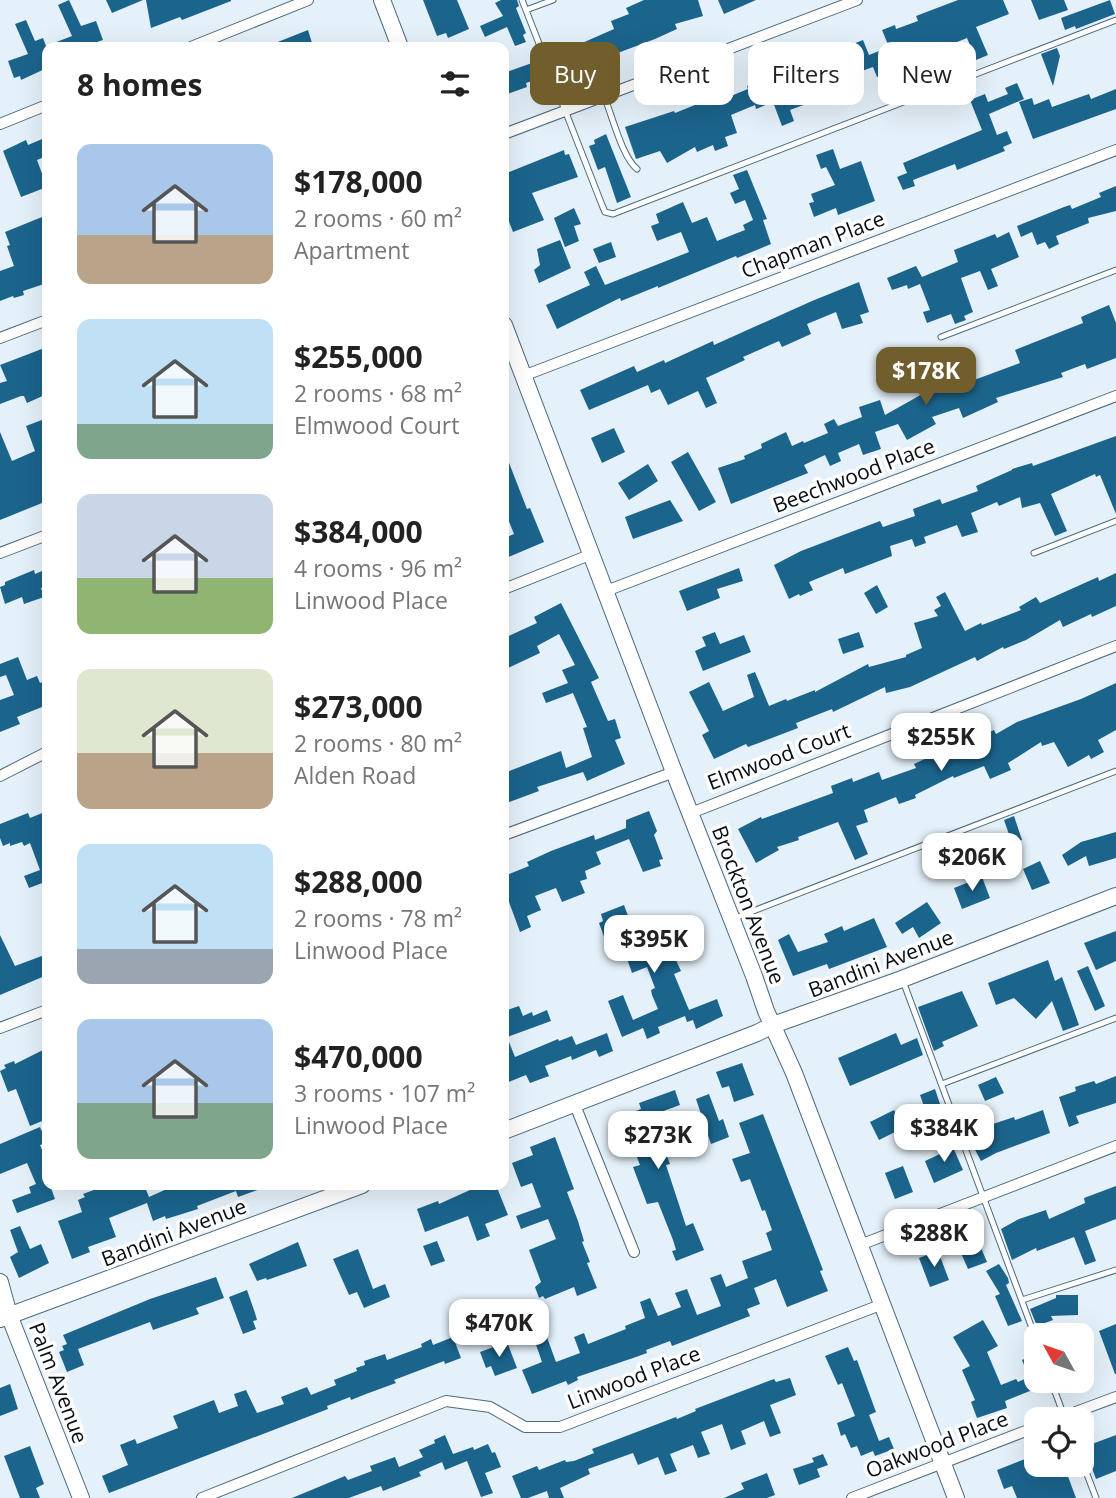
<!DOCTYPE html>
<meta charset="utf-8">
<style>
body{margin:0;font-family:"Open Sans",sans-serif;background:#f6f6f6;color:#222;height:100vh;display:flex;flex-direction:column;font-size:26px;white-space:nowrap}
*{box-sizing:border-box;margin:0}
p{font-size:23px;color:#767676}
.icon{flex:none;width:38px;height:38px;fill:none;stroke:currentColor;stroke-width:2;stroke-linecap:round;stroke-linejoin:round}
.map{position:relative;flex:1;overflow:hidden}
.panel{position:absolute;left:42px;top:42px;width:467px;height:1148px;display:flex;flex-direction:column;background:#fff;border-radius:14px;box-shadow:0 7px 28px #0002}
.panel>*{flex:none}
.banner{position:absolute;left:530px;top:42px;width:480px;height:63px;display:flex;gap:14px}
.needle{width:46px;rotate:310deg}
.fabs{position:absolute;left:1024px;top:1323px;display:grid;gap:14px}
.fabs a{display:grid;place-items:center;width:70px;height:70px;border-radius:14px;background:#fff;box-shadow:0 7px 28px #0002;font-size:35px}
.price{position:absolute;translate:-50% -60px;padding:0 16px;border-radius:14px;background:#fff;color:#222;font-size:23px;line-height:46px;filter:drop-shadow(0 2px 4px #0008)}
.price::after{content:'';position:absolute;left:50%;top:42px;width:21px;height:16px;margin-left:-10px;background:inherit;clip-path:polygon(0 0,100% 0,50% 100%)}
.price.current{background:#715e2d;color:#fff}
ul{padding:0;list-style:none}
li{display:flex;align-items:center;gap:21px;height:175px;padding:0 35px}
li span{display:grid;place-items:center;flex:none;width:196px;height:140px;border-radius:14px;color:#555}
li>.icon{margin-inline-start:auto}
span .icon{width:84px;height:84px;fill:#fffc;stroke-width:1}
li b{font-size:30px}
h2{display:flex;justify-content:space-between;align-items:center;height:84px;padding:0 35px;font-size:30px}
.tag{padding:0 24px;border-radius:14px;background:#fff;box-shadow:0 7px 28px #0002;font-size:24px;line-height:63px}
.tag.current{background:#715e2d;color:#fff}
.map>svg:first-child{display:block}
.building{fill:#1b648c}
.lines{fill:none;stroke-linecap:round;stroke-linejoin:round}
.lane-casing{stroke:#4d697c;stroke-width:7}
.street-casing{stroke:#4d697c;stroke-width:12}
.secondary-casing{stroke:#4d697c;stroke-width:18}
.lane{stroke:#fff;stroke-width:5}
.street{stroke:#fff;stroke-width:10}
.secondary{stroke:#fff;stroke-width:16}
.labels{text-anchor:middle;stroke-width:7;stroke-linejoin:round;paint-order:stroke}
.street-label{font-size:21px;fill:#040d14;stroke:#fdfdfd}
</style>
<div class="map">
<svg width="1116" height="1498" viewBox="0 0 1116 1498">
<rect width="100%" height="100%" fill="#e5f1fa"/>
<path class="building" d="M69 0 81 26 96 21 103 40 94 43 96 47H47V68L21 80 20 76 14 78 8 61 28 54 15 24 26 20 35 41 43 38 46 46 72 36 58 5Z
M106 0H143L112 13Z
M146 0H231V1L182 20 180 17 151 28Z
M423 0H457L469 29 448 38 446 33 437 36Z
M501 0H517L519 6 516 8 526 33 523 35 526 42 515 46 507 27 485 37 480 26 503 16 495 3Z
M644 0H698L703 16 675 24 677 29 655 39 591 63 589 58 562 70 555 55 614 29 611 21 629 14 626 8Z
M718 0H756L724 14Z
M958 0H1003L1009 14 976 27 988 55 976 60 967 38 940 49 939 46 916 55 928 86 896 98 886 73 877 77 873 67 810 90 814 101 790 110 794 121 782 126 773 102 756 109 755 105 731 115 737 133 725 137 728 146 715 151 713 145 697 152 695 147 667 163 660 151 636 159 625 127 674 111 675 113 695 105 693 101 703 97 705 101 709 99 711 104 748 89 747 86 760 81 758 77 853 42V44L863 40 869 55 889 47 882 30 895 25 896 29 918 21 916 16Z
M1031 0H1064L1068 10 1039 20Z
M1110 0 1115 14 1076 29 1075 26 1065 30 1061 18Z
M308 30 312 43 300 47H265Z
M1057 48 1060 56 1053 86 1041 54Z
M532 63 538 79 526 83 527 87 507 94 506 91 504 92V73Z
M1017 83 1024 99 989 114 997 135 1007 131 1012 143 1003 147 1005 151 957 170 955 164 913 180 915 186 903 190 897 177 907 173 903 163 982 130 970 100 985 94 988 102 1008 94 1005 88Z
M1116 89V109L1033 139 1019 102 1032 98 1034 105 1049 99 1052 107 1089 94 1091 99Z
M606 134 631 197 617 203 605 167 598 170 589 146 595 144 594 140Z
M47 137V156L37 160 47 187 21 197 3 151 26 140 28 145Z
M833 149 840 169 861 161 875 201 838 215 836 208 814 217 809 203 814 202 811 194 835 185 826 167 821 169 816 155Z
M564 150 565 155 569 154 578 177 532 193 544 220 513 232 504 209V174Z
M747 170 767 219 763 220 771 244 737 258 736 256 658 288V286L621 301 620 298 557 329 546 305 590 285 584 272 596 266 605 285 689 252 681 232 657 241 651 226 659 223 656 214 683 202 692 223 707 217 717 241 745 230 743 225 753 220 745 200 735 204 730 193 739 189 733 175Z
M1116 186V211L1088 218 1089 223 1056 236 1059 244 1049 249 1045 242 1037 245 1032 232 1021 237 1017 226 1064 207 1070 205 1072 209 1101 197 1099 193Z
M574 208 581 224 574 226 579 241 565 247 554 218Z
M47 215V283L23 291 24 295 14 298 13 296 0 301V271L14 266 7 246 10 245 5 232Z
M1009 232 1019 257 991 269 998 286 988 290 980 271 961 278 973 312 964 316 966 320 955 324 951 314 927 323 923 312 930 310 920 284 908 289 907 285 892 290 887 278 916 266 922 277 958 262 954 250 995 234 997 238Z
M560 240 571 268 539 283 534 270 540 265 537 249Z
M611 242 616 257 599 263 593 249Z
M859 282 869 312 860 315 863 323 842 329 836 312 807 324 811 334 782 347 779 341 743 357 745 360 706 378 717 403 706 408 698 391 668 405 660 389 651 393 648 385 589 410 580 390 634 366 637 372 664 360 665 363 713 341 714 345 812 301Z
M1109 305 1116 323V358L1087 369 1085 364 1061 373 1063 377 996 398 998 402 963 418 959 408 932 417 936 424 907 440 898 424 875 432 881 449 863 455 859 444 838 453 841 461 830 466 825 455 804 465 808 473 731 504 718 468 745 459 744 456 762 448 761 444 786 432 792 446 803 441 804 443 828 433 824 424 834 419 838 426 862 417 859 407 880 400 885 415 933 388 929 379 945 373 949 383 964 377 966 383 1020 363 1015 350 1083 323 1081 317Z
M47 347V394L27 403 24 396H21L0 404V383L7 381 0 365Z
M47 418V501L0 520V432L12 461 35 451 26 426Z
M614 428 625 452 602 463 591 438Z
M1116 436V514L1100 475 1096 477 1095 474 1051 494 1067 531 1055 536 1040 503 1022 508 1020 497 999 506 997 502 971 513 978 532 962 537 957 525 924 537 926 543 915 547 912 539 890 546 892 556 845 574 843 568 809 582 813 590 800 596 799 594 789 599 774 565 801 551 880 521 883 527 915 516 913 509 940 499 942 504 978 491 976 486 1012 470V469L1032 463 1033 466Z
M504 450 527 509 530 508 544 542 504 559V538L514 534 504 509Z
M688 452 716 502 699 511 671 462Z
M648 464 658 481 629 500 618 483Z
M670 500 683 521 633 539 625 517Z
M739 568 743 581 717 589 720 598 687 611 679 591Z
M34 570 35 574 42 571 47 586 41 588 44 597 24 604 22 597 5 604 0 587 5 585V582Z
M1116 573V606L1092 617 1091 614 1063 627 1060 620 1026 640 1004 649 1003 647 977 661 975 657 910 687 886 693 885 687 833 712 832 709 796 723 798 728 748 747 746 744 714 759 702 735 709 731 689 692 709 682 723 711 754 697 747 675 755 672 769 706 786 699 787 701 815 690V692L868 664 869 667 906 657V655L922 648 914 623 938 616 934 610 941 606 936 597 945 592 965 631 981 623 982 625 1021 610 1019 607 1036 597 1040 603 1098 577 1099 581Z
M877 585 888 607 876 614 864 593Z
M561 603 599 678 591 682 608 721 615 719 621 738 615 740 625 764 587 781 583 772 537 787 539 791 504 804V773L561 751 566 768 592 757 583 728 587 727 573 693 546 703 542 693 568 683 562 670 575 665 559 634 537 646 540 653 504 670V638L537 623 534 617Z
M715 632 720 644 744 635 751 652 703 671 695 651 706 646 702 637Z
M859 632 864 647 843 654 838 639Z
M18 657 27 680 37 676 40 683 47 680V705L17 717 20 724 0 732V700L14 695 6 675 0 677V664Z
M1116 683V730L1098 740 1104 752 1091 759 1089 755 1068 767 1054 742 1042 746 1041 742 1008 763 1011 770 990 779 984 766 954 778 953 776 915 795 916 798 899 804 896 797 864 810 868 822 856 826 868 854 855 860 838 822 798 837 799 840 777 847 779 850 756 863 738 829 761 817 762 819 833 793 831 786 852 778 853 782 879 772 882 780 916 768 914 764 963 741 964 744 994 730 996 734 1017 722 1081 699Z
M47 811V842L42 844 47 856V885L45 882 29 888 24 876 40 870 30 843 24 846 22 842 10 846V843L3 846 0 838V824L28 813 30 818Z
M649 811 657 831 654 835 663 859 659 860 661 866 643 872 629 839 596 852 601 864 585 871 587 879 580 881 585 893 562 902 556 888 535 896 541 910 527 916 531 927 520 932 509 902 504 904V876L529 866 527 862 551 851 594 835 595 840 626 828V820Z
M1014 816 1022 840 1012 843 1004 820Z
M1116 832V858L1089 866 1086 856 1068 866 1062 855 1081 842Z
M1008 837 1016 859 1004 863 997 841Z
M1040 861 1050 883 1032 890 1023 869Z
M982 877 990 898 962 909 954 888Z
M927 902 941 923 919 938 913 927 902 934 895 923Z
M624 905 640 948 661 940 659 934 691 924 699 947 674 956 681 971 674 974 689 1010 717 999 723 1016 696 1029 693 1020 687 1022 685 1016 658 1027 660 1033 647 1039 643 1028 622 1037 608 1001 623 995 633 1020 658 1009 652 995 651 990 655 988 647 967 632 973 625 953 612 958 599 923 603 921 601 914Z
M874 918 887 947 829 969 827 964 793 976 778 940 789 934 798 952 828 942 824 934 842 926 844 931Z
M1116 931V961L1096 970 1084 943Z
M0 935 15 966 47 954V975L0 995Z
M1048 960 1055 981 1062 977 1079 1025 1063 1031 1052 1001 1036 1019 1014 998 996 1005 988 983Z
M1088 966 1105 1006 1095 1011 1077 971Z
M962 991 978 1026 942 1042 944 1046 934 1051 918 1007Z
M519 1006 523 1016 532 1012 533 1016 547 1010 551 1021 507 1037 515 1057 558 1039 559 1041 572 1036 576 1045 607 1033 613 1051 599 1057 596 1050 572 1060 571 1056 545 1066 549 1076 530 1083 526 1075 504 1084V1011Z
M896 1033 901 1045 917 1038 923 1055 850 1086 838 1058Z
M47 1048V1119L30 1126 16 1089 8 1092 0 1071 6 1068 4 1065 14 1061 15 1064Z
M742 1063 754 1095 734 1102 729 1086 722 1088 716 1072Z
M1116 1076V1103L1076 1116 1079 1123 1069 1127 1059 1097 1076 1091 1075 1087 1094 1081 1096 1084Z
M996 1077 1004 1093 985 1101 978 1085Z
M935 1089 940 1104 925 1109 920 1095Z
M675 1090 680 1105 647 1117 655 1137 659 1136 670 1164 666 1165 686 1226 693 1223 704 1250 676 1261 672 1251 676 1250 673 1240 658 1202 647 1204 633 1167 640 1165 631 1142 626 1144 623 1137H621L614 1119 641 1109 639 1103Z
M709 1094 719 1121 723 1119 729 1137 711 1144 696 1099Z
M894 1110 903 1128 879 1140 870 1122Z
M1043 1110 1050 1133 996 1153 981 1161 962 1125 977 1116 984 1127 1014 1117 1015 1120Z
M763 1114 823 1270 820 1271 828 1291 787 1307 776 1279 754 1288 760 1304 747 1309 750 1316 672 1346 670 1341 646 1350 647 1353 636 1357 577 1377 578 1380 568 1385 566 1381 532 1394 522 1370 542 1362 533 1336 545 1332 556 1362 580 1353 574 1337 584 1333 588 1344 626 1329 625 1326 645 1318 640 1302 650 1298 658 1316 681 1307 675 1293 687 1289 697 1315 721 1306 710 1278 721 1274 726 1287 748 1278 742 1261 772 1250 766 1233 772 1230 765 1210 762 1211 750 1179 741 1182 732 1159 750 1153 739 1123Z
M40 1127 47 1143 40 1145 47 1162V1185H50L55 1199 17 1213 12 1200 31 1193 29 1187 36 1184 27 1163 0 1174V1144Z
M555 1137 574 1189 567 1192 578 1221 584 1241 582 1242 590 1262 587 1263 597 1288 577 1296 574 1287 545 1299 543 1296 539 1298 535 1287 541 1282 529 1250 556 1239 548 1219 521 1229 516 1216 541 1207 532 1183 521 1187 512 1163 533 1155 530 1147Z
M952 1145 963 1170 934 1183 925 1161 940 1154 938 1151Z
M903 1166 913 1192 895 1199 885 1173Z
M107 1185H144L149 1197 169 1188 167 1185 268 1186 238 1197 236 1191 197 1206 198 1209 166 1219 165 1216 153 1221 147 1203 109 1218 116 1237 88 1247 90 1252 72 1259 58 1221 82 1212 78 1200 85 1197 83 1194Z
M481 1185H496L508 1215 485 1224 490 1236 477 1241 468 1216 425 1232 417 1209 438 1201 439 1204Z
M1116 1186V1219L1085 1231 1096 1261 1085 1265 1074 1237 1037 1251 1036 1248 1012 1260 1001 1229 1019 1219 1046 1210 1049 1219 1085 1203 1084 1198Z
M20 1226 30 1249 41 1244 49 1263 19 1278 10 1257 18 1252 10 1230Z
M976 1236 987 1262 968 1269 957 1244Z
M437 1241 445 1261 431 1266 423 1246Z
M298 1242 307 1266 267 1280 266 1278 257 1281 249 1264Z
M358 1249 373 1289 385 1284 390 1297 364 1308 357 1292 349 1295 333 1259Z
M938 1251 949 1280 930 1287 919 1258Z
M999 1264 1008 1278 1009 1283 1006 1285 1022 1321 1008 1326 995 1296 1000 1294 986 1271Z
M216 1277 224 1298 196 1308 199 1314 153 1330 150 1322 78 1349 84 1365 67 1372 59 1352 64 1350 62 1346 67 1344 63 1335 150 1299Z
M247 1290 255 1313 257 1320 253 1321 256 1329 243 1334 229 1297Z
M1056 1295H1078V1315L1051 1316 1053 1320 1037 1326 1030 1309 1056 1298Z
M983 1320 998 1346 987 1352 1001 1385 1016 1379 1018 1382 1029 1377 1022 1360 1036 1354V1393L1035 1389 1005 1401 1007 1408 977 1418 971 1402 975 1400 962 1370 970 1366 953 1337Z
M1116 1324V1374H1115L1099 1331Z
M453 1337 461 1358 445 1364 444 1361 394 1380 396 1383 366 1394 351 1400 350 1397 327 1406 328 1409 109 1493 102 1476 128 1465 120 1445 135 1439 137 1444 178 1428 173 1416 214 1400 219 1413 238 1406 234 1394 246 1390 257 1413 284 1404 281 1397 307 1387 311 1395 336 1385 334 1380 357 1371 356 1368 365 1365 364 1361 385 1354 387 1360 422 1347 421 1344 431 1339 433 1345Z
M507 1342 517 1368 495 1376 491 1366 486 1368 480 1352Z
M848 1347 854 1361 857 1360 876 1412 869 1415 879 1441 889 1437 894 1449 875 1456 873 1451 861 1456 857 1446 851 1448 845 1434 841 1436 837 1423 855 1416 842 1383 838 1385 825 1356Z
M790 1378 796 1395 770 1405 781 1433 770 1437 764 1421 741 1431 746 1444 731 1450 722 1424 701 1432 710 1454 698 1458 693 1445 670 1454 677 1471 665 1475 658 1457 638 1465 633 1453 588 1469 590 1474 560 1488 564 1498H549L547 1491 528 1498H521L512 1476 537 1466 539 1470 565 1460 566 1462 574 1461 594 1453 592 1449 676 1417 677 1419 696 1411 695 1409 774 1379 776 1382Z
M10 1384 18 1409 0 1416V1388Z
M445 1435 453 1454 473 1447 474 1450 488 1444 492 1453 495 1452 501 1467 485 1473 493 1493 481 1497 467 1461 445 1470 442 1462 419 1472 421 1476 383 1491 381 1486 349 1498H292L345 1476 348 1480 372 1471 370 1466 395 1457 399 1467 423 1457 419 1450 435 1443 434 1440Z
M1116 1435V1471L1096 1479 1084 1447Z
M30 1446 44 1484 36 1488 40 1498H20L4 1456Z
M1036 1452V1465H1046L1050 1477 1066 1471 1076 1498H1017L1012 1486 1004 1489 997 1470 1025 1459 1024 1456Z
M823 1454 828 1465 817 1469 820 1477 799 1485 793 1469 814 1462 812 1458Z
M767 1473 775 1495 767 1498H724L744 1489 741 1483Z"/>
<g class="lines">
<g class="lane-casing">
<path id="lane" d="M522 0 602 205 605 212 613 214 1116 20
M526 10 553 0
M604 96C612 115 622 157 637 169
M941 337 1116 270
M1034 553 1116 521
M735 918 1116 771
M903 981 1036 1339
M942 1084 1116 1018
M1022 1300 1116 1270
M1051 1381 1064 1416
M1082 1461 1096 1498"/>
</g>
<g class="street-casing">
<path id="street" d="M191 47 308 0
M0 124 47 105
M504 134 857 0
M0 338 47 320
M523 376 1116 150
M0 553 47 535
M504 589 592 554
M606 591 1116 396
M0 776 47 752
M691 813 1116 646
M504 835 674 772
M0 1028 47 1010
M575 1105 634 1252
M860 1245 1116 1146
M1057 1419 1116 1397
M202 1498 446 1401 490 1407 525 1427H560L883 1304
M852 1498 1036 1427"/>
</g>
<g class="secondary-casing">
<path id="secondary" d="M382 0 400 47
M504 325 674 772 754 976 766 1011 794 1073 956 1498
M504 1131 757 1033 773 1025 902 979 1116 896
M0 1282 9 1315 81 1498
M0 1319 362 1185"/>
</g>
<use href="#lane" class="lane"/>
<use href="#street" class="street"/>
<use href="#secondary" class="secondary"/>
</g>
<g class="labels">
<g class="street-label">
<text transform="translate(813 245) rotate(-21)" y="7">Chapman Place</text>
<text transform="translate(854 476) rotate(-21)" y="7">Beechwood Place</text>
<text transform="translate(779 757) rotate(-21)" y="7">Elmwood Court</text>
<text transform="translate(748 905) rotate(69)" y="7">Brockton Avenue</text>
<text transform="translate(881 964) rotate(-21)" y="7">Bandini Avenue</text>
<text transform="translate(174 1233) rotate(-21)" y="7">Bandini Avenue</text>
<text transform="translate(634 1378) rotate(-21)" y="7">Linwood Place</text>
<text transform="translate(58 1383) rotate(69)" y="7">Palm Avenue</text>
<text transform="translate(937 1445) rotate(-21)" y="7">Oakwood Place</text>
</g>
</g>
</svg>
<div class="fabs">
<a><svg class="needle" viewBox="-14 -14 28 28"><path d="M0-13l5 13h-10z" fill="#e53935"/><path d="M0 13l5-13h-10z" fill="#767676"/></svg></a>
<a><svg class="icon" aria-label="locate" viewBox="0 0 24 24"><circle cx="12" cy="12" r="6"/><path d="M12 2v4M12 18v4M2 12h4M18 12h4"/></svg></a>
</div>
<b class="price current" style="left:926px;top:407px">$178K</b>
<b class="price" style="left:941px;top:773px">$255K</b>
<b class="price" style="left:972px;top:893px">$206K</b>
<b class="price" style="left:654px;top:975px">$395K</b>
<b class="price" style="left:944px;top:1164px">$384K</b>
<b class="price" style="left:658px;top:1171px">$273K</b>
<b class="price" style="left:934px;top:1269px">$288K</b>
<b class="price" style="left:499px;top:1359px">$470K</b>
<div class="banner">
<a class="tag current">Buy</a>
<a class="tag">Rent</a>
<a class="tag">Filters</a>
<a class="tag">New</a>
</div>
<section class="panel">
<h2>8 homes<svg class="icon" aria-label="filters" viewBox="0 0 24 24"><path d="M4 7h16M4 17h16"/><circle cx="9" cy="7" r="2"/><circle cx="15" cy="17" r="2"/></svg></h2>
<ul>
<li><span style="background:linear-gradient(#a9c7e8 65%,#b9a48a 0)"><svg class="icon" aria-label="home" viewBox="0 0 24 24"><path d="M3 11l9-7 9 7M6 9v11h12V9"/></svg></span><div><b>$178,000</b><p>2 rooms · 60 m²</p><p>Apartment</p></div></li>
<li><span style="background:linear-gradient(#bfe0f5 75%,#7fa58c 0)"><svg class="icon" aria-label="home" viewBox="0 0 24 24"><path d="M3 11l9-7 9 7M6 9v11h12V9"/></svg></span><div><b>$255,000</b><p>2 rooms · 68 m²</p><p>Elmwood Court</p></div></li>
<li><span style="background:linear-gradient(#c9d6e8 60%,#8fb573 0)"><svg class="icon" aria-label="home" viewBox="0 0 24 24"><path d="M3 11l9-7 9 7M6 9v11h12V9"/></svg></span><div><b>$384,000</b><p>4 rooms · 96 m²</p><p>Linwood Place</p></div></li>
<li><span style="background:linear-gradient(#dfe7d0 60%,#b9a48a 0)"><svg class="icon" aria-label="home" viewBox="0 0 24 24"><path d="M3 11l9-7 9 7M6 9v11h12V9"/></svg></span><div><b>$273,000</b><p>2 rooms · 80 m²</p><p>Alden Road</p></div></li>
<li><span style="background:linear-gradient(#bfe0f5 75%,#9aa5b1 0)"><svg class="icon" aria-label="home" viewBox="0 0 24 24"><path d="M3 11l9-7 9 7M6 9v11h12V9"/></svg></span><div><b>$288,000</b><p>2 rooms · 78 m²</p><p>Linwood Place</p></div></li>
<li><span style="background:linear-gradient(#a9c7e8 60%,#7fa58c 0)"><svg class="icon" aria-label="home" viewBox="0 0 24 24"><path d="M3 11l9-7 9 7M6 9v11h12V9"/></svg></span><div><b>$470,000</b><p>3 rooms · 107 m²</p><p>Linwood Place</p></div></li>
</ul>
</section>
</div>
